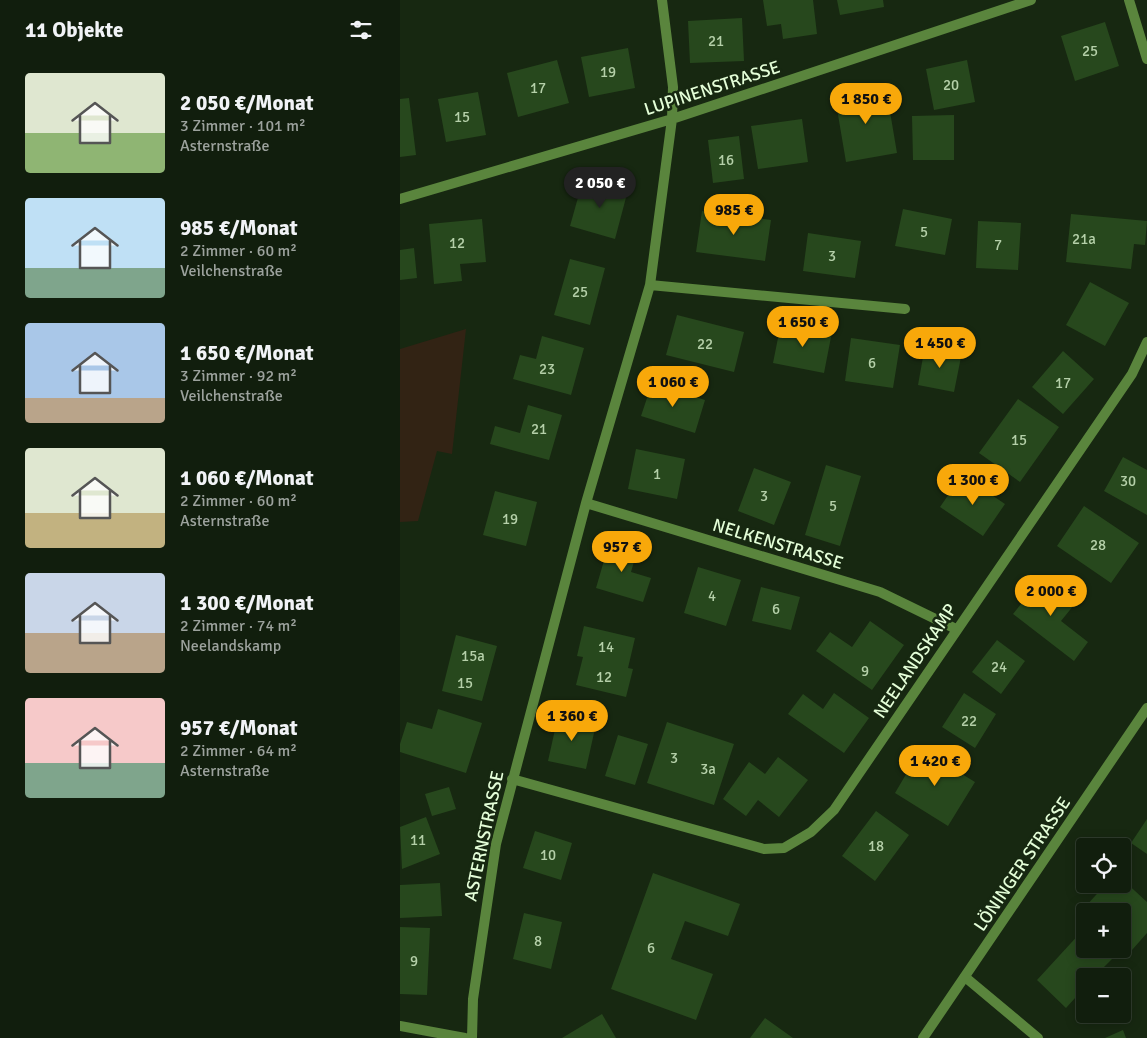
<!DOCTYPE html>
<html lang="de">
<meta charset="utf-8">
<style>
body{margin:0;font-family:Signika,sans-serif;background:#1e2b1b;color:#f1f3f6;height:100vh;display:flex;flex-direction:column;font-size:19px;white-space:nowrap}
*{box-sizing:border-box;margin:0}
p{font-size:16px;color:#9ca29d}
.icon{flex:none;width:28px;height:28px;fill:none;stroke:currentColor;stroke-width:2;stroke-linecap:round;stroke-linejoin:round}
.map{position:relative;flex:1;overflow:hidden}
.details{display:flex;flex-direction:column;background:#111e0d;width:400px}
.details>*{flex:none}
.buttons{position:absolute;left:676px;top:838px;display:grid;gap:10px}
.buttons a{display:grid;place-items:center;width:55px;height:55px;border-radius:5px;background:#111e0d;box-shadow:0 2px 12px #0003,0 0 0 1px #303c2e;font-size:25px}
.price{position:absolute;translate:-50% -42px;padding:0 11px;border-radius:18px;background:#f8a80a;color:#111;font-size:16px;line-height:32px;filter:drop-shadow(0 1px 2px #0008)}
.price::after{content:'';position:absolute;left:50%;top:30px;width:15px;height:11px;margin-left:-8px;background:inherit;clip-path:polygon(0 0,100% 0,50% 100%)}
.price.current{background:#222;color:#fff}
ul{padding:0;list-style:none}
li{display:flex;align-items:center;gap:15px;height:125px;padding:0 25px}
li span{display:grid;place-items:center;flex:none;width:140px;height:100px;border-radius:5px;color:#555}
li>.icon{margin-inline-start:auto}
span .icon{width:60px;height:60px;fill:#fffc;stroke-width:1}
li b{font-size:21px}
h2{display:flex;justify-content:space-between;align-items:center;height:60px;padding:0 25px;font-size:21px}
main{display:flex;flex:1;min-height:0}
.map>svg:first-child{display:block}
.green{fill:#322314}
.building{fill:#27481d}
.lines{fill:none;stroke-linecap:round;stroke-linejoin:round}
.minor{stroke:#5a853d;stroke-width:10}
.tertiary{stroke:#5a853d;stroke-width:10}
.labels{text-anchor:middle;stroke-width:5;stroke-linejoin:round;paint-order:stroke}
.number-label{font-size:15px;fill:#b5d0a9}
.street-label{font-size:18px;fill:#e4fed8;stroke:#172811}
</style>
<main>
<section class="details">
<h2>11 Objekte<svg class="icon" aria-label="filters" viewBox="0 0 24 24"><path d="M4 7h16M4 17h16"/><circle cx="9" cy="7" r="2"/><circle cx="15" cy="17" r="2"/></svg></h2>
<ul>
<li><span style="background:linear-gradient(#dfe7d0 60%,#8fb573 0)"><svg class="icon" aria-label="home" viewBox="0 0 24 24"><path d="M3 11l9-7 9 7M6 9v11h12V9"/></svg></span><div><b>2 050 €/Monat</b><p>3 Zimmer · 101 m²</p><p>Asternstraße</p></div></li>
<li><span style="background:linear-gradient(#bfe0f5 70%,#7fa58c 0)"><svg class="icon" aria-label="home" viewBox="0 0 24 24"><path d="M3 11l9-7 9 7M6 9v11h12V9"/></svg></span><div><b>985 €/Monat</b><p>2 Zimmer · 60 m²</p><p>Veilchenstraße</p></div></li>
<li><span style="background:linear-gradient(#a9c7e8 75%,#b9a48a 0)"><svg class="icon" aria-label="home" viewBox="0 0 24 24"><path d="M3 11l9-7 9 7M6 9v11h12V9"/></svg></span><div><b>1 650 €/Monat</b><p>3 Zimmer · 92 m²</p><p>Veilchenstraße</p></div></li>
<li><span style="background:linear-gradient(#dfe7d0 65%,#c2b280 0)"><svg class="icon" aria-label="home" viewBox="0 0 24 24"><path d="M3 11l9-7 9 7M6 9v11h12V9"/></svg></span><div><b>1 060 €/Monat</b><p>2 Zimmer · 60 m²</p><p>Asternstraße</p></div></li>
<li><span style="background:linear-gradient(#c9d6e8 60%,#b9a48a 0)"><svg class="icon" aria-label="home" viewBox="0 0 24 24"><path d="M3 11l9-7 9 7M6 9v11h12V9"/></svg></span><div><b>1 300 €/Monat</b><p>2 Zimmer · 74 m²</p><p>Neelandskamp</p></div></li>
<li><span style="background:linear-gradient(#f6c9c9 65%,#7fa58c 0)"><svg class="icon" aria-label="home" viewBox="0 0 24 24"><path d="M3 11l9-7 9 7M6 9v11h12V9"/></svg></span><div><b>957 €/Monat</b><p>2 Zimmer · 64 m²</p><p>Asternstraße</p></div></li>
</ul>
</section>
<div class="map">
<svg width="747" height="1038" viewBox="0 0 747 1038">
<rect width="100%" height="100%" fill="#172811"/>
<path class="green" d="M66 329 52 454 37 451 18 521 0 522V349Z"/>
<path class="building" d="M363 0H413L417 34 383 39 381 24 367 26Z
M437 0H483L484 7 440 15Z
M342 18 344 61 290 63 288 21Z
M705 22 719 66 675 81 661 36Z
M228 48 235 88 189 97 181 57Z
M157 60 169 103 118 117 107 73Z
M567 60 575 102 534 110 526 69Z
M486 88 497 153 446 162 435 97Z
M78 92 86 135 46 142 38 99Z
M9 98 16 155 0 157V99Z
M554 115V160H513L512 116Z
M402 119 408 162 358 169 351 126Z
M339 136 344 179 313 183 308 140Z
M188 179 228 190 215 239 170 226 179 194 183 195Z
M503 209 552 219 545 255 495 246Z
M302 211 371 220 365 261 296 252Z
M671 214 747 221 745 245 734 244 731 269 666 262Z
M82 219 86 262 60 264 62 281 34 284 29 224Z
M578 221 621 223 618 270 576 268Z
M408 233 461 241 455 278 403 271Z
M14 248 17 278 0 280V250Z
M170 259 205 268 190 325 154 315Z
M690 282 729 303 705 346 666 325Z
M277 315 344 332 334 372 266 355Z
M381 323 432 332 424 373 373 363Z
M142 336 184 348 171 395 113 379 120 355 136 359Z
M451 338 500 345 493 388 445 381Z
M525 346 562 352 554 392 518 385Z
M663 351 694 379 663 414 632 387Z
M252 383 305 400 295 433 241 416Z
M618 399 659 427 620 482 579 453Z
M128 405 162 415 149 460 90 444 95 426 120 433Z
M236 449 285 459 277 499 228 489Z
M723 457 747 470V515L704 491Z
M426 465 461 476 440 546 405 535Z
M354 468 391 482 374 525 338 511Z
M562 475 605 504 583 536 540 507Z
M95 491 137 502 126 546 83 535Z
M684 506 739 543 711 583 657 546Z
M210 540 238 548 231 572 251 578 243 602 196 588Z
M298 567 341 580 326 626 284 613Z
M644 575 678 600 661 621 688 642 674 661 613 614Z
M361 587 400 597 391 630 352 621Z
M470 621 504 645 472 690 416 651 430 632 452 647Z
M184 626 235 638 228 668 233 669 226 697 176 685 183 657 177 656Z
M56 635 97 646 82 701 42 691Z
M597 640 625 661 601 694 572 672Z
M434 693 469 718 444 753 388 714 403 694 423 709Z
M564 693 596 714 575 748 542 727Z
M38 709 82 723 66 773 0 752V744L7 722 32 729Z
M158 716 196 724 186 769 148 761Z
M267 722 334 744 314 805 247 783Z
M218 735 248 744 235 785 205 776Z
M521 749 575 782 548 826 495 793Z
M378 757 408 780 379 817 358 800 346 816 323 799 349 762 365 774Z
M49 787 56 809 32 816 25 794Z
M476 811 509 835 475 881 442 856Z
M26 817 40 854 2 869 0 827Z
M747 819V854L731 843Z
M135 831 172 843 161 880 123 868Z
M253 873 340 904 328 936 285 921 271 959 313 974 296 1020 211 989Z
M722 879 747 902V933L732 950 722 941V911H690L685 907 706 884H722Z
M40 883 42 916 0 918V885Z
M124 913 162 922 151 969 113 959Z
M0 927 30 928 27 995 0 994Z
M682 931 685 934V949H701L712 959 695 976H685V987L666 1008 637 980Z
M202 1014 216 1038H162Z
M365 1018 393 1038H350Z
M723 1030 726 1038H705Z"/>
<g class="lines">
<path class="minor" d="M729 0 747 59
M0 199 272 119 631 0
M250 285 505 309
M186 503 480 592 556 629
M112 779 364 849 384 848 411 832 434 810 732 374 747 342
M565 977 638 1038
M0 1026 65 1038
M72 1038 73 999 96 844 186 503 250 285 272 119 273 87 262 0"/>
<path class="tertiary" d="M523 1038 747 708"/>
</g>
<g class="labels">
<g class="number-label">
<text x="316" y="46">21</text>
<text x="690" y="56">25</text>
<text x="208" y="77">19</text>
<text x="551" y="90">20</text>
<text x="138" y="93">17</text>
<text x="62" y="122">15</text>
<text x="326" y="165">16</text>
<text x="524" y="237">5</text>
<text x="684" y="244">21a</text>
<text x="57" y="248">12</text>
<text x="598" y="250">7</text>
<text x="432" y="261">3</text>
<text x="180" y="297">25</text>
<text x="305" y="349">22</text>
<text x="472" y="368">6</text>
<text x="147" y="374">23</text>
<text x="663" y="388">17</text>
<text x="139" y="434">21</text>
<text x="619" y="445">15</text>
<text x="257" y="479">1</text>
<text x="728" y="486">30</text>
<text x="364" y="501">3</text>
<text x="433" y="511">5</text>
<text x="110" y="524">19</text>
<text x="698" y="550">28</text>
<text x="312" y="601">4</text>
<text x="376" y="614">6</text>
<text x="206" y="652">14</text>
<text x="73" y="661">15a</text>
<text x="599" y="672">24</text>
<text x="465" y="676">9</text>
<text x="204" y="682">12</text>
<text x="65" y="688">15</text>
<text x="569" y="726">22</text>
<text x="274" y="763">3</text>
<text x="308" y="774">3a</text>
<text x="18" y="845">11</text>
<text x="476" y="851">18</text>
<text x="148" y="860">10</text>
<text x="138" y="946">8</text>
<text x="251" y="953">6</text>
<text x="14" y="966">9</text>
</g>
<g class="street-label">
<text transform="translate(312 88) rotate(-18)" y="6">LUPINENSTRASSE</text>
<text transform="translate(378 544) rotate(17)" y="6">NELKENSTRASSE</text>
<text transform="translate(515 661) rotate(-56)" y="6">NEELANDSKAMP</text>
<text transform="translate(84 836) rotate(-78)" y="6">ASTERNSTRASSE</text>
<text transform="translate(622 864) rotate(-56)" y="6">LÖNINGER STRASSE</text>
</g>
</g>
</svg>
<div class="buttons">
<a><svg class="icon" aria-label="locate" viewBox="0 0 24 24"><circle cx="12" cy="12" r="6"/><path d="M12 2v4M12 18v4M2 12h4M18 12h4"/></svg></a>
<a>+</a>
<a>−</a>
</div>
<b class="price" style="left:466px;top:125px">1 850 €</b>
<b class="price current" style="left:200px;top:209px">2 050 €</b>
<b class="price" style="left:334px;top:236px">985 €</b>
<b class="price" style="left:403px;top:348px">1 650 €</b>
<b class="price" style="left:540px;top:369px">1 450 €</b>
<b class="price" style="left:273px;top:408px">1 060 €</b>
<b class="price" style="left:573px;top:506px">1 300 €</b>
<b class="price" style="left:222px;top:573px">957 €</b>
<b class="price" style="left:651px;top:617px">2 000 €</b>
<b class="price" style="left:172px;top:742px">1 360 €</b>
<b class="price" style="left:535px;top:787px">1 420 €</b>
</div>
</main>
